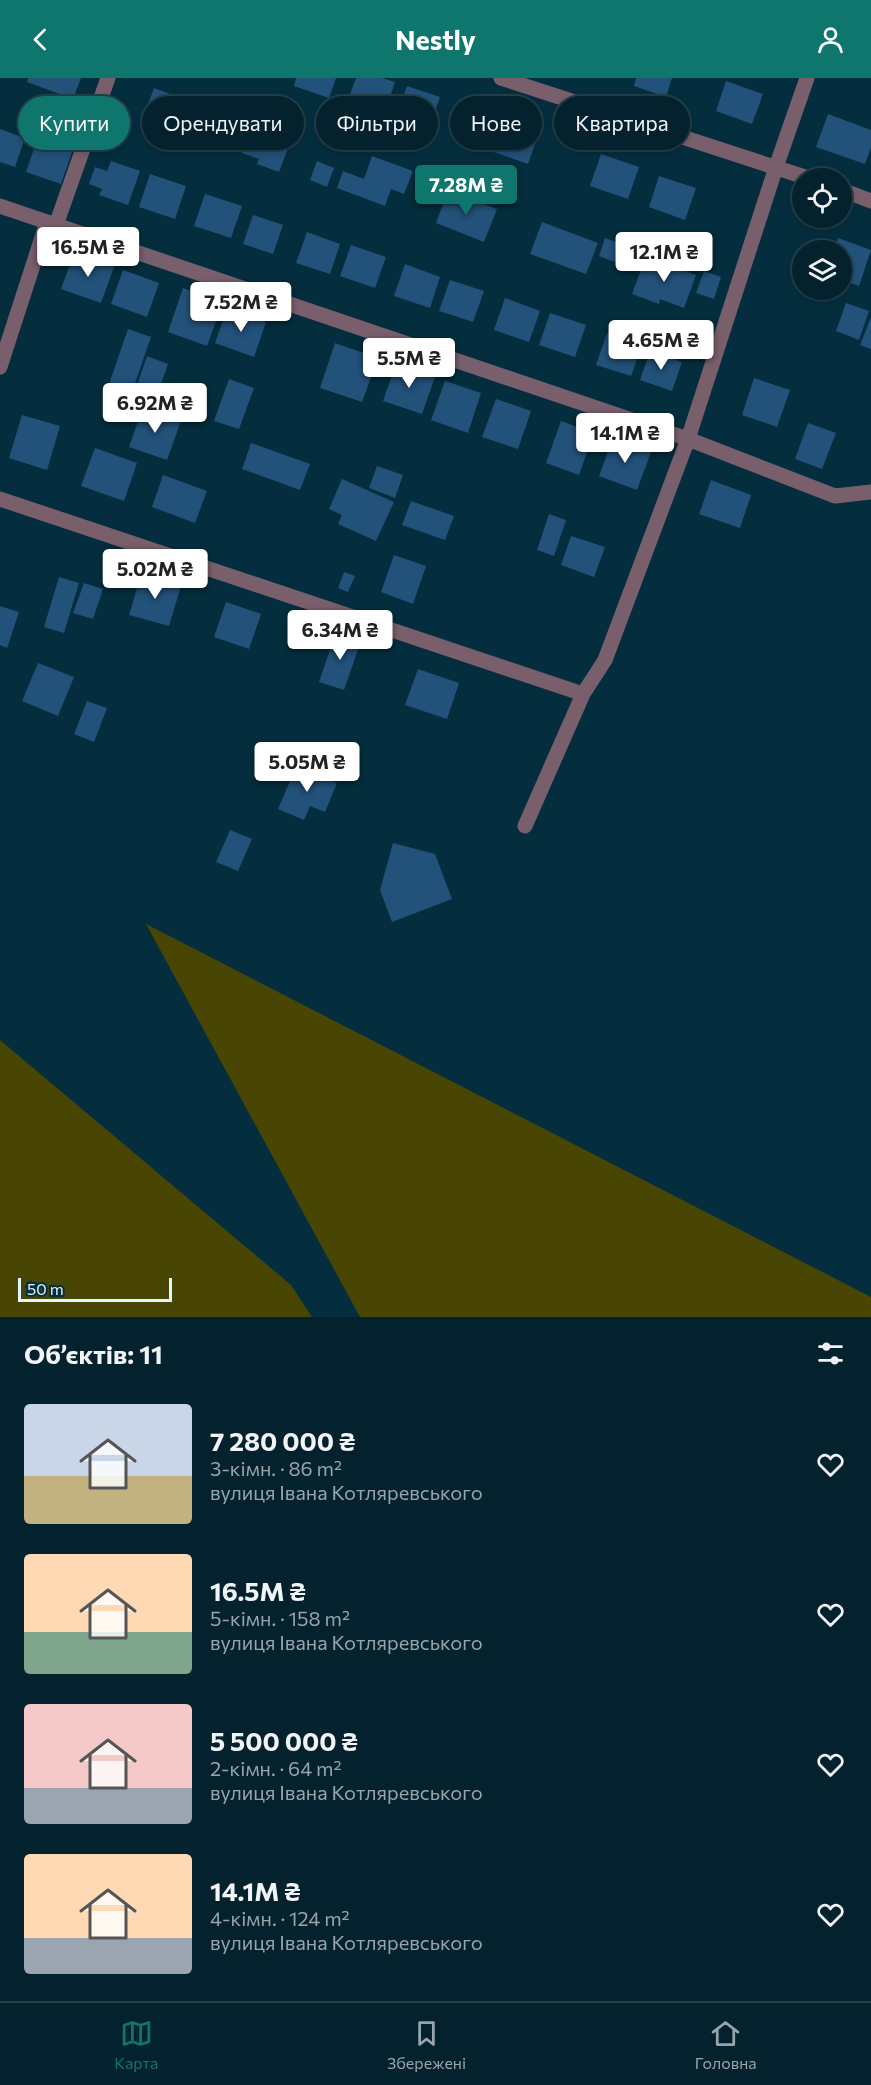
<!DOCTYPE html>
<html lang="uk">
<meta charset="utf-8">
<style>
body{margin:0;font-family:Commissioner,sans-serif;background:#0d2a36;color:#f1f3f6;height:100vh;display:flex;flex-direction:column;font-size:22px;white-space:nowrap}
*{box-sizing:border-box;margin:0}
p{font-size:20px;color:#97a4aa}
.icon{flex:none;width:33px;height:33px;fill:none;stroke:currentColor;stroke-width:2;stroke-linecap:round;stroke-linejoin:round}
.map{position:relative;height:1239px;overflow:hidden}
.details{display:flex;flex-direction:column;background:#03222e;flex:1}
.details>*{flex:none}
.hud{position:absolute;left:18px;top:18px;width:836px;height:54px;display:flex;gap:12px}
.buttons{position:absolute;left:792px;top:90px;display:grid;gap:12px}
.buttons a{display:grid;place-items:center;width:60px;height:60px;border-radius:50%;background:#03222e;box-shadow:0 3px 9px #0003,0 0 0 2px #243f4a;font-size:30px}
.scale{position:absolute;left:18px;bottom:15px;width:154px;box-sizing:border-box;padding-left:6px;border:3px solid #e0f5ff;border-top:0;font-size:16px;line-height:21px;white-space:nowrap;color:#e0f5ff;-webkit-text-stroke:4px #042e3e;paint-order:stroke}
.price{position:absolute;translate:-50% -51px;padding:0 14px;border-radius:6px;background:#fff;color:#222;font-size:20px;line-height:39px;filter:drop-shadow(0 2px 3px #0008)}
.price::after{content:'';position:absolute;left:50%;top:36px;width:18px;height:14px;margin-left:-9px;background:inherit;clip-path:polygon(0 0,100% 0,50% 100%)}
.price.on{background:#0f766e;color:#fff}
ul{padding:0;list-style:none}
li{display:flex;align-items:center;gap:18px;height:150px;padding:0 24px}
li span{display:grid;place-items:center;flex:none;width:168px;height:120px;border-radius:6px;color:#555}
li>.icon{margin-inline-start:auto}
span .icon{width:72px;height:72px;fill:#fffc;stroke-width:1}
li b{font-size:26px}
h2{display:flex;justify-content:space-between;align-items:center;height:72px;padding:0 24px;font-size:26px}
.chip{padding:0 21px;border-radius:27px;background:#03222e;box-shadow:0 3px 9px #0003,0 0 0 2px #243f4a;font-size:21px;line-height:54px}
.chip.on{background:#0f766e;color:#fff}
header{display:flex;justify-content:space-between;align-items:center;height:78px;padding:0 24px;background:#0f766e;color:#fff;font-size:27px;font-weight:700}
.tabs{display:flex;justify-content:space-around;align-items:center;height:84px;border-top:2px solid #243f4a;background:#03222e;font-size:16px;color:#97a4aa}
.tabs a{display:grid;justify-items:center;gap:3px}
.tabs .on{color:#0f766e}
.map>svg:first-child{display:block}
.green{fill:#484602}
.building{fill:#22517a}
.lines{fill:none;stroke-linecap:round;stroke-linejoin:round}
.minor{stroke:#795f6c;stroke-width:15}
</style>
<header><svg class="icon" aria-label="back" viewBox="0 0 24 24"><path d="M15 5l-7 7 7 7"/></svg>Nestly<svg class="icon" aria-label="person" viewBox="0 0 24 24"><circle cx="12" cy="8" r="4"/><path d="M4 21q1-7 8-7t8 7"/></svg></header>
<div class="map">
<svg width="871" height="1239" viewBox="0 0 871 1239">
<rect width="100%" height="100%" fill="#042e3e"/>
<path class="green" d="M146 846 871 1219V1239H360Z
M0 962 291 1207 312 1239H0Z"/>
<path class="building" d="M28 0H81L73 21 27 4Z
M296 0H336L329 20 294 8Z
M356 0H382L395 4 384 37 347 25Z
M636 0H672L666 19 634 8Z
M726 3 763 16 752 46 716 33Z
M407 8 440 19 429 49 397 38Z
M154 10 192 24 179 59 141 45Z
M461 28 495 39 485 69 450 58Z
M828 36 871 52V69L865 86 816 69Z
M502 42 539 54 528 86 491 73Z
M253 45 292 60 279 94 257 86 259 81 242 75Z
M0 51 25 60 15 89 0 84Z
M37 62 72 74 61 106 26 94Z
M601 76 639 89 628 121 590 108Z
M372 78 413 93 404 116 391 111 385 128 337 110 343 93 364 101Z
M111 83 140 93 128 127 99 117 102 111 89 106 95 89 107 93Z
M317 83 334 90 327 109 310 102Z
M150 96 186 108 175 141 139 129Z
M659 98 696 110 685 142 649 129Z
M448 113 497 131 484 164 436 145Z
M205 116 242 128 231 160 194 148Z
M253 137 283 147 273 176 243 166Z
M542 144 598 165 586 196 530 176Z
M307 154 340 166 330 196 296 185Z
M605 160 621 166 615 184 599 178Z
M838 160 871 172 859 208 842 202V172H834Z
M351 167 386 179 375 210 340 198Z
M74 175 114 189 101 225 61 211Z
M646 178 696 197 684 230 660 221 659 226 632 216Z
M405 186 440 199 430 230 394 218Z
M123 192 159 205 147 239 111 226Z
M704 193 721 199 714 221 696 215Z
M450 202 484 213 473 244 439 233Z
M183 210 223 224 207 268 168 254Z
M505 220 540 233 529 264 494 252Z
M846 225 869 233 859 262 836 253Z
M227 231 266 244 254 279 215 265Z
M550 235 586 247 575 279 539 267Z
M871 239V271L860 267Z
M128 251 151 259 132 314 109 306Z
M607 255 642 267 631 298 596 287Z
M335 265 378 280 362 324 320 310Z
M650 273 682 284 672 313 640 302Z
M147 278 168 286 155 323 134 316Z
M396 286 435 299 422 336 383 323Z
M754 300 790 312 777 349 742 337Z
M229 301 254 310 239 351 214 343Z
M445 303 481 315 468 355 431 342Z
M496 321 531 333 518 371 482 359Z
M143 329 181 343 167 382 129 369Z
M22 337 60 348 47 392 9 380Z
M561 343 594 355 579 397 546 385Z
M808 345 836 355 822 391 795 381Z
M613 360 651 374 637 412 599 398Z
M251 365 310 386 300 412 242 391Z
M95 370 137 385 124 423 81 408Z
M377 388 403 397 395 420 369 410Z
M163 397 207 413 195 445 152 429Z
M342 401 394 424 376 463 338 446 342 437 329 431Z
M711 402 751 417 740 450 699 436Z
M411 423 454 438 445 462 402 447Z
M549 436 566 442 554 478 537 472Z
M571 458 605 469 594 499 561 487Z
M394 477 426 488 413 526 381 514Z
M344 494 355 498 348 514 338 510Z
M141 497 181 508 169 548 129 537Z
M59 499 79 505 64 555 44 549Z
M84 505 103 511 93 541 73 535Z
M226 524 261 536 249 571 214 559Z
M0 528 19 534 7 570 0 567Z
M336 554 361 563 344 612 319 604Z
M38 585 74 599 58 638 22 623Z
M418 591 459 605 447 641 405 627Z
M87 623 107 630 94 664 74 656Z
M297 687 337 705 325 734 310 728 304 742 278 731Z
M230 752 252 761 238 793 216 784Z
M393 765 435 776 452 821 392 844 380 812Z"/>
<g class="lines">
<path class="minor" d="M501 0 808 100
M842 112 871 123
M0 128 688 361 835 418 871 414
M56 147 108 0
M0 289 47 144
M0 421 583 616
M525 748 583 616 605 582 688 361 776 89 807 0"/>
</g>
</svg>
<div class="buttons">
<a><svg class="icon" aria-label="locate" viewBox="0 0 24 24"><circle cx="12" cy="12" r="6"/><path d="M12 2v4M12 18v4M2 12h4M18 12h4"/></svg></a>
<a><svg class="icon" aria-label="layers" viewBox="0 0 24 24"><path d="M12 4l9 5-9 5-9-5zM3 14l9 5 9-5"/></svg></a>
</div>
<div class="scale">50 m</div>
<b class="price on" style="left:466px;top:138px">7.28M ₴</b>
<b class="price" style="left:88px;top:200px">16.5M ₴</b>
<b class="price" style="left:664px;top:205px">12.1M ₴</b>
<b class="price" style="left:241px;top:255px">7.52M ₴</b>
<b class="price" style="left:661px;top:293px">4.65M ₴</b>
<b class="price" style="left:409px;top:311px">5.5M ₴</b>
<b class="price" style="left:155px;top:356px">6.92M ₴</b>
<b class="price" style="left:625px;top:386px">14.1M ₴</b>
<b class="price" style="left:155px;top:522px">5.02M ₴</b>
<b class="price" style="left:340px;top:583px">6.34M ₴</b>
<b class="price" style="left:307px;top:715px">5.05M ₴</b>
<div class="hud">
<a class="chip on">Купити</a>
<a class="chip">Орендувати</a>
<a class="chip">Фільтри</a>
<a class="chip">Нове</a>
<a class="chip">Квартира</a>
</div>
</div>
<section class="details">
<h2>Об’єктів: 11<svg class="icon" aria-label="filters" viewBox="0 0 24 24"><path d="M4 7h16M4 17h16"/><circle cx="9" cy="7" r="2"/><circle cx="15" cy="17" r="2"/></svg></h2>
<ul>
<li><span style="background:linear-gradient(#c9d6e8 60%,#c2b280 0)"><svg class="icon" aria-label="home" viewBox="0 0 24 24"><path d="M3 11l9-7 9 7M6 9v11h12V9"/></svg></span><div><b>7 280 000 ₴</b><p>3-кімн. · 86 m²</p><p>вулиця Івана Котляревського</p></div><svg class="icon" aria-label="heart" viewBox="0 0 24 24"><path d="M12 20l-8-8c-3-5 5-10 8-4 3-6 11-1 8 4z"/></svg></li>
<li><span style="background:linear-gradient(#ffd9b3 65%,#7fa58c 0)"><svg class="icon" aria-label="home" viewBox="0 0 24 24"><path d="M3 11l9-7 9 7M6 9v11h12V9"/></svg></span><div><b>16.5M ₴</b><p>5-кімн. · 158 m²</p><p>вулиця Івана Котляревського</p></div><svg class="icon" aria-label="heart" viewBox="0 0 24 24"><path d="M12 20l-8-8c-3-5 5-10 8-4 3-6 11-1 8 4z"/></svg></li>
<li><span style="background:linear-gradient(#f6c9c9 70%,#9aa5b1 0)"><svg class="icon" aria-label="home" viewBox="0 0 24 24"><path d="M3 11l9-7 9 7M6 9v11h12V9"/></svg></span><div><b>5 500 000 ₴</b><p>2-кімн. · 64 m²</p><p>вулиця Івана Котляревського</p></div><svg class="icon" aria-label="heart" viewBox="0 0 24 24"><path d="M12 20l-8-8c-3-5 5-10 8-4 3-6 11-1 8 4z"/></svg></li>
<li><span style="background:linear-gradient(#ffd9b3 70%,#9aa5b1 0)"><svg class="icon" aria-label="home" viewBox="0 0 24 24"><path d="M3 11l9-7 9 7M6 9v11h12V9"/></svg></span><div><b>14.1M ₴</b><p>4-кімн. · 124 m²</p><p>вулиця Івана Котляревського</p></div><svg class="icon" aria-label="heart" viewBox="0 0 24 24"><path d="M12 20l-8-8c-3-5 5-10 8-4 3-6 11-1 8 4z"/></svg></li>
</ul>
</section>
<nav class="tabs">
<a class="on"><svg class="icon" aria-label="map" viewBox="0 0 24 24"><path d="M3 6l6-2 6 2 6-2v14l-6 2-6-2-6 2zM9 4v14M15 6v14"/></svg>Карта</a>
<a><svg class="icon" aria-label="saved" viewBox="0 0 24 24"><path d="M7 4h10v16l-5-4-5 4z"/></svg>Збережені</a>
<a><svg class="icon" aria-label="home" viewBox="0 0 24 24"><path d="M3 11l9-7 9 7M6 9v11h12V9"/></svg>Головна</a>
</nav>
